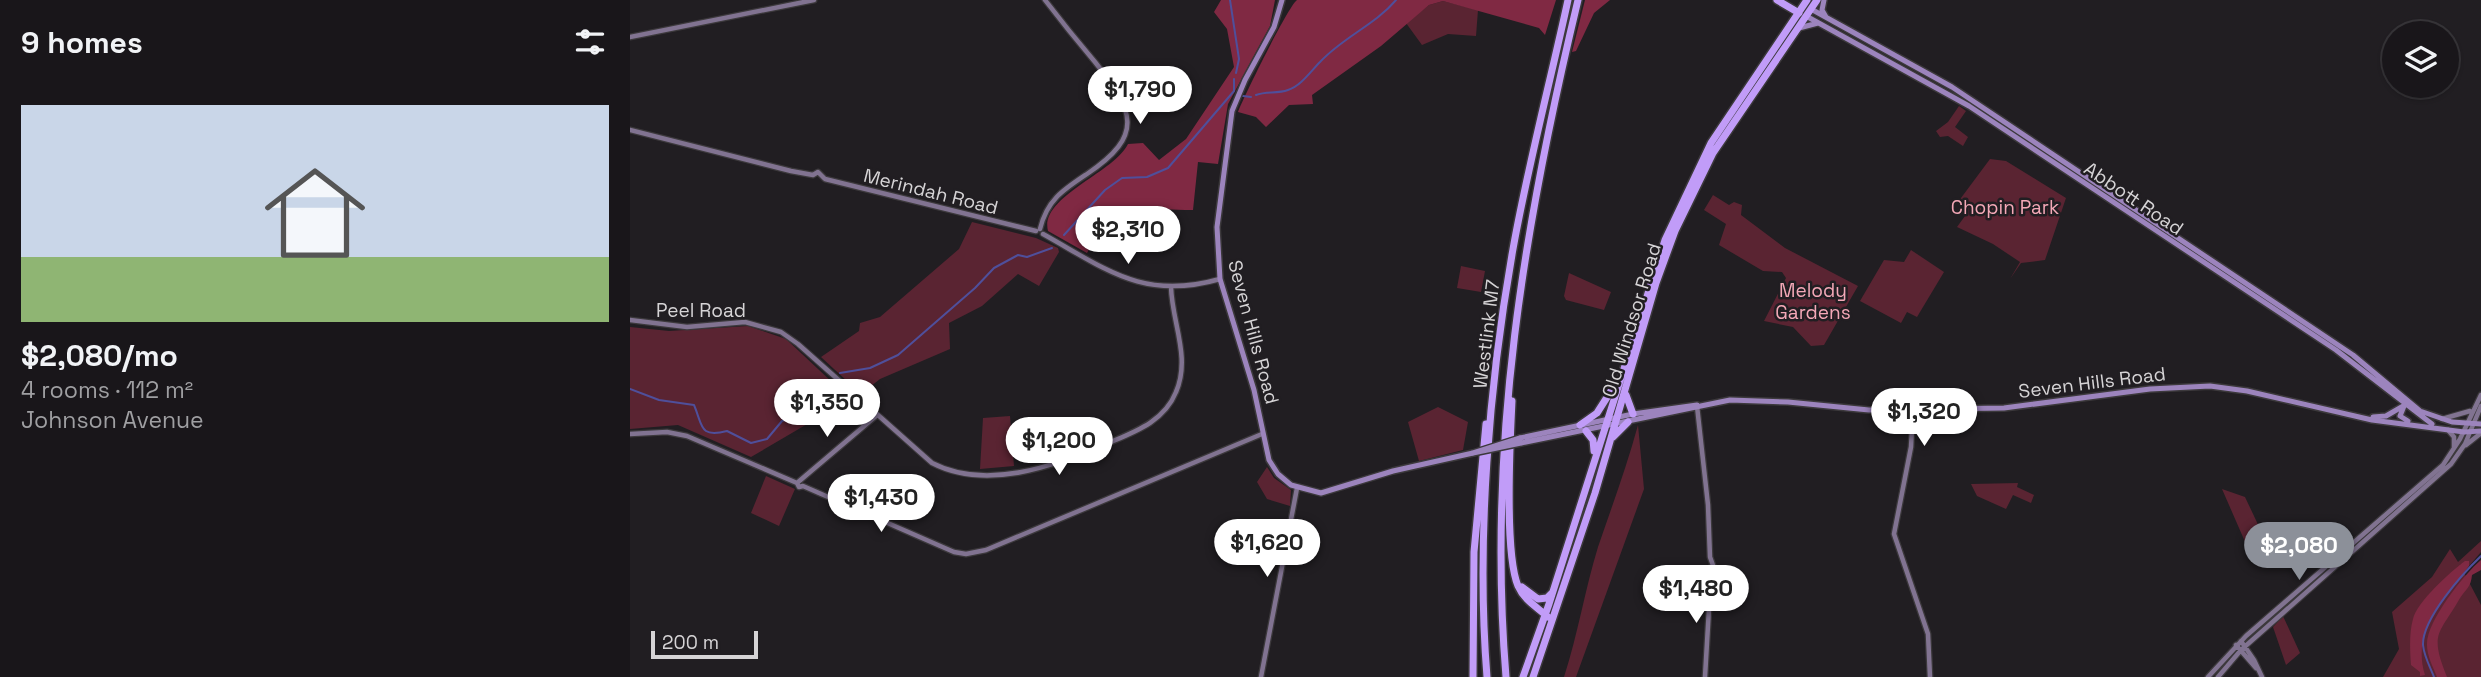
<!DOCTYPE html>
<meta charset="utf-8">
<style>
body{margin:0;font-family:"Space Grotesk",sans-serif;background:#262327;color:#f1f3f6;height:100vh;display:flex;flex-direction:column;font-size:26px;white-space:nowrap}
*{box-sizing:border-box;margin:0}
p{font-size:23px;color:#9f9fa2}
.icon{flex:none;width:38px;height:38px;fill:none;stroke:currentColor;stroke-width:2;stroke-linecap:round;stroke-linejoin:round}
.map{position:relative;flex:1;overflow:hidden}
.side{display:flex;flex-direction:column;background:#19161a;width:630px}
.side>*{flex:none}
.tools{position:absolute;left:1752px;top:21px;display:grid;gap:14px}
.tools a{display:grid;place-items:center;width:77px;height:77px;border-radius:50%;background:#19161a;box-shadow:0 2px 5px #0004,0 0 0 2px #373539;font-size:35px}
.scale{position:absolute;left:21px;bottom:18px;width:107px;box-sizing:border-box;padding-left:7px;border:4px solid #d6d4d6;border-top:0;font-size:19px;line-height:24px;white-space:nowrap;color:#d6d4d6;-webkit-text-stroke:5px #211e22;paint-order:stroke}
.price{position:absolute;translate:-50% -60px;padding:0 16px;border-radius:24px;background:#fff;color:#222;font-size:23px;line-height:46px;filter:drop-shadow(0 2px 4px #0008)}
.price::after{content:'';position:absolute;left:50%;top:42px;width:21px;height:16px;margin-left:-10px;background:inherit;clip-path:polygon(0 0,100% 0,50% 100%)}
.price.on{background:#8c9099;color:#fff}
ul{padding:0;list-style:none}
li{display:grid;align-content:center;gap:14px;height:371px;padding:0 21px}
li span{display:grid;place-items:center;height:217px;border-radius:0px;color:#555}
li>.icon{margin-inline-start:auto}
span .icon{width:126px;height:126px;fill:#fffc;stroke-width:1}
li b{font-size:30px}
h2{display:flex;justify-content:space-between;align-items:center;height:84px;padding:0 21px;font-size:30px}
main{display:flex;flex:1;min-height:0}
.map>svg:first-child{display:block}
.green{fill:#5a2432}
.forest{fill:#802943}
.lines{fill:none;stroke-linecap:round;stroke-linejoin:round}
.stream{stroke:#4f4f9b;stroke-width:2}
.secondary-casing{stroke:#3c393c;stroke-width:7}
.primary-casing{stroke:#3c393c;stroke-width:8}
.highway-casing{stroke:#3c393c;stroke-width:10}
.secondary{stroke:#817391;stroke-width:4.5}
.primary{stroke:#9c84bd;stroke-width:5}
.highway{stroke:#c19cf8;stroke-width:7}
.primary-bridge-casing{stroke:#3c393c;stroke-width:8;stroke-linecap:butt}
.primary-bridge{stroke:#9c84bd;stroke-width:5}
.labels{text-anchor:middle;stroke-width:5;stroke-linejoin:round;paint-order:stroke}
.street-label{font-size:19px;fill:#d6d4d6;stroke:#211e22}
.park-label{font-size:19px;fill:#f4a8b7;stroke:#211e22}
</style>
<main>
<section class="side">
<h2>9 homes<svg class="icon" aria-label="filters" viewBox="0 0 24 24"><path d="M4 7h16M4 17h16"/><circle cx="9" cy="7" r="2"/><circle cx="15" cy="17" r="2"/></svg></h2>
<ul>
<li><span style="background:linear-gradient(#c9d6e8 70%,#8fb573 0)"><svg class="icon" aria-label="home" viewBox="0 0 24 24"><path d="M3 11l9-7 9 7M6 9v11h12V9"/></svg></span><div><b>$2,080/mo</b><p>4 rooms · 112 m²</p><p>Johnson Avenue</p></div></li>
</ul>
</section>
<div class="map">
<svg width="1851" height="677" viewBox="0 0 1851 677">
<rect width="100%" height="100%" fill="#211e22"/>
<path class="green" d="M813 1 848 10 846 36 818 34 792 45 776 23 799 5Z
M1329 106 1336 111 1325 127 1338 137 1333 146 1318 136 1310 137 1306 131 1318 122Z
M1360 159 1376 161 1436 198 1415 260 1391 263 1380 279 1390 262 1363 244 1327 227 1335 216 1328 202Z
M1083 195 1099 205 1104 202 1112 205 1111 215 1155 248 1228 286 1194 345 1181 346 1163 327 1134 321 1156 278 1152 272 1133 271 1089 245 1096 224 1074 210Z
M342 222 406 238 428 248 429 252 409 286 388 274 352 306 319 323 320 349 250 379 231 394 191 357 229 331 230 323 250 317 329 249Z
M1281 250 1314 272 1287 317 1277 312 1271 323 1230 301 1254 260 1274 262Z
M831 266 855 271 851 292 827 288Z
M939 273 981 292 974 310 936 300 934 296Z
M118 326 156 339 220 399 121 457 48 425 0 429V327L39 331Z
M808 407 838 422 833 450 789 461 778 422Z
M380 416 384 466 350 469 353 418Z
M1008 425 1014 489 946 677H934C948 634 955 589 968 547 982 506 997 466 1008 425Z
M637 467 644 478 661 490 660 506 637 499 627 482Z
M136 476 165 489 149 526 121 513Z
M1388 483 1387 487 1404 495 1401 503 1383 495 1376 509 1347 496 1341 484Z
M1592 489 1615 497 1633 535 1616 544Z
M1851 541V552L1839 566V562L1830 565 1851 605V677H1753L1769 649 1762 612 1802 577 1820 549 1828 562Z
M1653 616 1670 653 1656 665 1643 627Z"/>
<path class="forest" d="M591 0H645L640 26 598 104 588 164 568 162 563 210C519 210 514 203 490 243L469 232 457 253 418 231C409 197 484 173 498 144L513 143 529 160 556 139 604 67 597 29 584 12Z
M667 0H926L915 35 909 28 813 1 799 5 751 46 682 95 683 104 659 105 636 127 626 117 608 112C614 96 659 5 667 0Z
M955 0H980L964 13 946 51 942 52Z
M1851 560V570L1842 575C1841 587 1836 589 1830 598 1809 635 1799 632 1817 677H1807C1803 667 1797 656 1797 645 1796 622 1834 574 1851 560Z
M1835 561H1839V566C1814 599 1781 631 1795 675L1790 676V672L1781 665C1780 651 1779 633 1783 619 1787 602 1820 572 1835 561Z"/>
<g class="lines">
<path class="stream" d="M600 0 609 59 606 73
M604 91V79
M626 95C636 91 647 94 658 90 671 86 681 71 690 62 713 37 745 25 766 0
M613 96 621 97
M434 235 475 190 492 178 517 177 538 168 604 91
M210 373 240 368 268 355 345 288 364 268 388 255 397 257 422 248
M0 389 29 400 64 405C73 426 69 438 97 431L121 443 137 439 152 421 175 411 199 384
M1804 677C1800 667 1794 656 1793 645 1792 619 1833 573 1851 556"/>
<g class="secondary-casing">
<path id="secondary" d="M0 37 184 0
M0 130 161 171 183 175 188 172 195 179 406 231
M410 229C417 200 433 190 457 174 515 135 504 111 465 62 448 42 431 21 415 0
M413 234C476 269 513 301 590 279
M0 320 57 327 115 322 151 332 168 344 302 463C356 491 425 466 476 444 504 432 534 422 546 392 561 357 542 323 541 287
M1067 406 1078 505 1080 557 1085 571 1081 574
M1283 410 1281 447 1264 534 1298 634 1300 677
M1812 419 1840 411
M1818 430 1824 437V447
M0 434 37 432 57 436 167 483 169 487 173 486 324 552 336 554 356 550 632 434
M1836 445 1851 433
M167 483 246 416
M1611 641 1624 660 1632 677
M1606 645 1626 668
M631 677 667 488
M1075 677 1081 574 1077 570 1081 567
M1578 677 1616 636 1813 465 1830 439 1851 395
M1588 677 1611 650 1821 464 1835 444 1851 406"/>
</g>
<g class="primary-casing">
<path id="primary" d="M652 0 644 27 615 80 602 111 587 227 590 279 624 390 639 460 648 474 661 485 691 493 763 471 843 453
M1194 0 1192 10 1196 17
M1181 9 1322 87 1723 355 1790 411 1822 422 1851 424
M1176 16 1339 106 1706 350 1802 424
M1169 28 1188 23
M1774 406 1770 416 1778 421
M1743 417 1756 416 1775 405
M890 438 1003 414 1067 405
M891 443 1100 400 1158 402 1239 410 1374 408 1520 389 1580 386 1617 391 1742 420 1834 432 1851 431"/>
</g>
<g class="highway-casing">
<path id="highway" d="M1147 0 1169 13
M996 395 1003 414
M882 401C880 441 874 552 888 586 894 600 907 607 918 617
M950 425 967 413 981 391
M956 431 963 440 964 451
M983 437 998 422
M892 587 908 599 917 598 922 593
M843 677 844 552 856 424
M857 677C846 541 859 383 883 249 898 165 920 83 938 0
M876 677C857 444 894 225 948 0
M893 677 919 604 1035 240 1081 143 1177 0
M903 677 965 493 1026 283 1045 231 1083 153 1187 0"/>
</g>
<use href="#secondary" class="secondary"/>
<use href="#primary" class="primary"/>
<use href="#highway" class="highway"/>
<g class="primary-bridge-casing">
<path id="primary-bridge" d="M843 453 891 443
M843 453 890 438"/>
</g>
<use href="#primary-bridge" class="primary-bridge"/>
</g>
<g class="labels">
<g class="street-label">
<text transform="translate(301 191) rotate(14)" y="7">Merindah Road</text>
<text transform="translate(1504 198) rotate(34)" y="7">Abbott Road</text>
<text x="71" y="317">Peel Road</text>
<text transform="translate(1001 320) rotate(-73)" y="7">Old Windsor Road</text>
<text transform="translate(624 332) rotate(75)" y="7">Seven Hills Road</text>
<text transform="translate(856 334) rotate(-83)" y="7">Westlink M7</text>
<text transform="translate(1462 382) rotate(-7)" y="7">Seven Hills Road</text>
</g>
<g class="park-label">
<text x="1375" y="214">Chopin Park</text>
<text x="1183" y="297">Melody<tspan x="1183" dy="22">Gardens</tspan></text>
</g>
</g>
</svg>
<div class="tools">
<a><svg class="icon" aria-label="layers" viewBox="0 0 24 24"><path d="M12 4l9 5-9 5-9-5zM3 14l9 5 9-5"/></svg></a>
</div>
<div class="scale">200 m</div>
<b class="price" style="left:510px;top:126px">$1,790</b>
<b class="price" style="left:498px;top:266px">$2,310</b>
<b class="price" style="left:197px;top:439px">$1,350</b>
<b class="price" style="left:1294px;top:448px">$1,320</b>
<b class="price" style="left:429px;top:477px">$1,200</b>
<b class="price" style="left:251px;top:534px">$1,430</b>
<b class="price" style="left:637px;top:579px">$1,620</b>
<b class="price on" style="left:1669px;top:582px">$2,080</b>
<b class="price" style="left:1066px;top:625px">$1,480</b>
</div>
</main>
